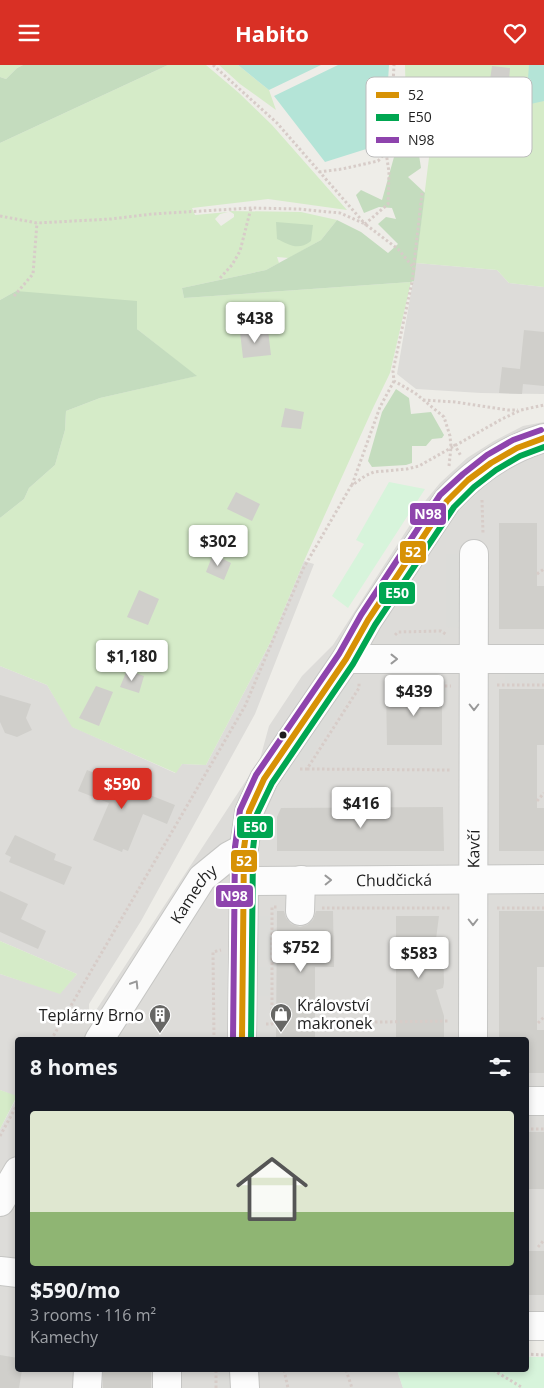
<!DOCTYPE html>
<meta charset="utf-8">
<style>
body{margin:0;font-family:"Open Sans",sans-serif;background:#20242c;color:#f1f3f6;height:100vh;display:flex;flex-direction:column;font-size:19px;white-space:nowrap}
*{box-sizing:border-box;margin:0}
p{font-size:16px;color:#9ea1a6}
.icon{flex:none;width:28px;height:28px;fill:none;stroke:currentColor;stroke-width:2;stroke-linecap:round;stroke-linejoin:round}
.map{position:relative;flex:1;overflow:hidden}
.sheet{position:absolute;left:15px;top:972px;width:514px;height:335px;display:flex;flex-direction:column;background:#171b24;border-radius:5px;box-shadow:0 2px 8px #0003}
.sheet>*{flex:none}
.price{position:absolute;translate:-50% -42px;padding:0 11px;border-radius:5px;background:#fff;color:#222;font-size:16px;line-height:32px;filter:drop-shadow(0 1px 2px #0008)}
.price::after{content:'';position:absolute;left:50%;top:30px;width:15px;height:11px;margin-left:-8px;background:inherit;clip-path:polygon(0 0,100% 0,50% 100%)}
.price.active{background:#d93025;color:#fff}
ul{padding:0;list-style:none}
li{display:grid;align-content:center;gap:10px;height:265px;padding:0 15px}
li span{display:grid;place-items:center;height:155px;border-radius:5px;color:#555}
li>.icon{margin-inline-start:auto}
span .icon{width:90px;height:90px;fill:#fffc;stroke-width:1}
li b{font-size:21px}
h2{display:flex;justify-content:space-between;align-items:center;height:60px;padding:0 15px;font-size:21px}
header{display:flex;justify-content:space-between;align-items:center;height:65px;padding:0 15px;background:#d93025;color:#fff;font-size:22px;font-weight:700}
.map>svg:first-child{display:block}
.residential{fill:#dddcd9}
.grass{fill:#d5ebc8}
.forest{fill:#c4dcbe}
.park{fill:#d7f4db}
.pitch{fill:#b4e4d7}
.parking{fill:#dcdcd9}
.building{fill:#d0cfcb}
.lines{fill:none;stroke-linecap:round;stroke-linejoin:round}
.minor-casing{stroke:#c6c6c4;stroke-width:30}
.path{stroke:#d7ccc8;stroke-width:3;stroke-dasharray:2.5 2.5;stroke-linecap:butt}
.minor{stroke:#fcfcfc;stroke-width:28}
.bus-1-casing{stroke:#fff;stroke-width:10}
.bus-2-casing{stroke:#fff;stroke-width:10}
.bus-3-casing{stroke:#fff;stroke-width:10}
.bus-1{stroke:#d79205;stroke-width:6}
.bus-2{stroke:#00a651;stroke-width:6}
.bus-3{stroke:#8e44ad;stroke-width:6}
.oneway{stroke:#999}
.bus-dot{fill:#1f1f1f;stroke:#fff;stroke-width:2}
.labels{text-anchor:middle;stroke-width:5;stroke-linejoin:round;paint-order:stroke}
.street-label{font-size:16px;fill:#1f1f1f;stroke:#fff}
.poi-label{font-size:16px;fill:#1f1f1f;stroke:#fff;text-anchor:start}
.key{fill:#fff;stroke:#bcbcbc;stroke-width:1}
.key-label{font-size:14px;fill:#1f1f1f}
.line-badge{stroke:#fff;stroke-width:2}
.badge-label{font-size:14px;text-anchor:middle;font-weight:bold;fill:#fff}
</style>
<header><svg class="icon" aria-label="menu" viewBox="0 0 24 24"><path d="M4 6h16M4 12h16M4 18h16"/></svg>Habito<svg class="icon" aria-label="heart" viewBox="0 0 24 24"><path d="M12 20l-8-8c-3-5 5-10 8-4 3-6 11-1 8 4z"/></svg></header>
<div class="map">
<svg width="544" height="1323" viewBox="0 0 544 1323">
<rect width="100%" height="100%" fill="#eeede8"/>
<path class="residential" d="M416 198 497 205 509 218 544 222V329L481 328 416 324 397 309Z
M544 357V1274H526V975H18V1305H397L403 1323H0V1064L17 1032 0 1025V909L60 928 77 909 0 876V601L47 620 73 662 175 708 182 699 206 700 271 576 304 496 314 499 255 649 141 856 89 939V956L260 694 269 661 302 611 333 580 426 435 440 418 467 393 494 376 523 361Z"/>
<path class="grass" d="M0 0H23L17 3 6 14 0 12Z
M168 0H206L239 28 272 60 347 145 268 134 192 143 195 150 228 147 220 149 215 154 221 161 234 152V149L229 146 301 147 337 155 321 175 289 193 277 192 279 198 266 205 182 223 184 233 411 217 390 308 373 343 304 496 271 576 206 700 182 699 176 708 72 662 47 620 0 601V453L24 434 29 423 55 400 65 365 66 346 100 333 196 311 137 264 16 226 0 235V78Z
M219 0H238L269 25 276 45 240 19Z
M405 0H544V222L509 218 497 205 416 198 435 44 406 41Z
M0 876 77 909 60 929 0 909Z
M0 1025 17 1031 0 1064Z"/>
<path class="forest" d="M23 0H168L0 78V12L6 14 17 3Z
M403 72 422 85 419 90 421 103 408 112 425 128 414 216 411 217 184 233 182 223 266 205 321 175 337 155 361 167 388 188 398 179 378 159 386 152 396 154 392 143 379 142 364 148 356 130 361 125 382 135 394 92Z
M276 157 313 160 311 176C298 186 290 180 277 174Z
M16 226 137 236V264L197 311 100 333 66 346 65 365 55 400 29 423 24 434 0 453V235Z
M396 324 409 333 411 349 431 347 444 370 442 373 432 374 426 381H412V398L406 400 372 402 368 396 382 347Z"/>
<path class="park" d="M389 417 425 424 348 543 332 531 364 479 356 475Z
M526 1292H544V1323H403L397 1305H526Z"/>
<path class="pitch" d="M238 0H321L269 25Z
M338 0H389L386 48 379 80 325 97 274 31Z
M529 0H544V36L526 40Z"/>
<path class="parking" d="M446 489H461V563L446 562Z
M402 569H441V618H412V606L401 585Z
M505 603H544V618H505Z
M343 613 356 621 306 698 293 690Z
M254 851H271V895H254Z
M219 889H234V975H219Z
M254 902H270V931H254Z
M219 1305H234V1323H220Z"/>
<path class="building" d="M492 1 510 3 505 64H501L498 86 439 81 442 47 485 50Z
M268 265 271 290 243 293 240 267Z
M524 265 544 267V321L523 319 522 329 499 328 502 302 520 304Z
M285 343 304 347 301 364 281 362Z
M236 427 260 439 252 456 227 444Z
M499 458H537V521H544V564H499Z
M213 489 231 498 224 515 206 507Z
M139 525 159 534 148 560 127 552Z
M127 605 144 611 139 628 120 622Z
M96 621 113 627 99 661 79 653Z
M386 624H442V680H387Z
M499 624H544V680H537V743H544V786H499Z
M0 630 31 639 26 653 32 665 17 672 5 668 0 657Z
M87 705 175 740 167 759 143 749 128 786 123 784 122 787 93 775 109 738 78 726Z
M443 742 444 786H277V752L281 743Z
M15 770 56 789 54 795 72 802 64 820 9 797 11 792 5 789Z
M0 826 28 839 21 854 46 866 38 884 0 867Z
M277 846H284L286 853 291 859 300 862 307 860 313 855 316 846H333L334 902H315V975H276Z
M499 846H544V902H537V965H544V1008H526V975H499Z
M396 851H439L436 874 443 875 444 918 443 923 436 925 444 951V975H396Z
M526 1067H544V1124H526Z
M526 1186H544V1230H526Z
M0 1290 18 1293V1305H22L19 1323H0Z
M103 1305H151V1323H103Z"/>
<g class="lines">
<g class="minor-casing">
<g id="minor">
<path d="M346 594H544"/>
<path id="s1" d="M244 816 544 814"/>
<path d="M300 846 301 815"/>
<path id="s2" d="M99 975 202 813 229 791 244 783"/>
<path d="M242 975 244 816V783L249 747 264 714 346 594 368 555 447 436C474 407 506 384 544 373"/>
<path id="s3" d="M473 975 474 489"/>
<path d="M526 1036H544"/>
<path d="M0 1137 18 1106"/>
<path d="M0 1206 18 1208"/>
<path d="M526 1261H544"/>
<path d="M167 1305V1323"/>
<path d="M244 1305 245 1323"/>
<path d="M87 1323 88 1305"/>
</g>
</g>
<path class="path" d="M213 0 277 58 365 159 388 139 389 107 386 87 389 76 387 61 392 38 394 0
M319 107 342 104 378 96 385 88
M422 128 412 217 393 306 394 316 415 328 444 352 450 371 451 382 449 401
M0 151 37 158 111 154 152 149 251 143 299 144 340 148 365 159 398 184 413 202
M220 213 232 200 240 186 251 143
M14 231 33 209 37 158
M423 335 455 337 508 345H518
M454 379 461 391
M352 420 380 342 394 316
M482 435 483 469
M537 509 544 504
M395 570 398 567 441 566 447 570
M407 618 408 621H451
M497 620H544
M300 704H307L359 623V618
M307 704 450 705
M537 736 544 728
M322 843H451
M497 843H544
M315 958 449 956
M538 958 544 952
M266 959H272V842H278
M51 975 245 641 303 504 351 421 365 411 374 407 407 404 419 401 502 354 521 345 544 340
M214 975 213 887 221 885
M526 1064H544
M0 1071 18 1038
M538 1182 544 1175
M526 1289 544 1290
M284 1305 288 1323
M346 1305 352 1323
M493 1305 523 1323
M216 1323V1305"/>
<use href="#minor" class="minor"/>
<g class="bus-1-casing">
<path id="bus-1" d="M242 975 244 783 249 747 264 714 346 594 368 555 447 436 468 415 491 398 517 383 544 373"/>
</g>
<g class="bus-2-casing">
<path id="bus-2" d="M251 975 253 784 257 749 272 718 353 599 375 560 454 442 474 422 496 405 520 391 544 382"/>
</g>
<g class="bus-3-casing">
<path id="bus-3" d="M233 975 235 782 240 745 256 710 339 589 361 550 440 430 463 409 487 390 513 375 541 365"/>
</g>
<use href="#bus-1" class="bus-1"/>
<use href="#bus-2" class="bus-2"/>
<use href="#bus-3" class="bus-3"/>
</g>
<defs><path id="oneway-chevron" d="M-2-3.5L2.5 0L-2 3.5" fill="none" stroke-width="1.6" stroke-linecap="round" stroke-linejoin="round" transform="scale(1.25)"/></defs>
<g class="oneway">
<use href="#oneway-chevron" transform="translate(394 594)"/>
<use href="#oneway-chevron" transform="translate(474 642) rotate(90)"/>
<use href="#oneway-chevron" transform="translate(328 815) rotate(-1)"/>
<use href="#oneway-chevron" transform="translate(473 857) rotate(90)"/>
<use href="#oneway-chevron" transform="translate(135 919) rotate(-58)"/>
</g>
<defs>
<g id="shop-pin" transform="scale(1.125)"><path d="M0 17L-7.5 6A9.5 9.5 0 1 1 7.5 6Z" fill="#676765" stroke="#fff"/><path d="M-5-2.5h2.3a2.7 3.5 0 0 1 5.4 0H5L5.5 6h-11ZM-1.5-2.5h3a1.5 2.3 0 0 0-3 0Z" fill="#fff"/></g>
<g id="building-pin" transform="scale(1.125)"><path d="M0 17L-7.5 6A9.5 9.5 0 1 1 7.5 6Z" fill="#676765" stroke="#fff"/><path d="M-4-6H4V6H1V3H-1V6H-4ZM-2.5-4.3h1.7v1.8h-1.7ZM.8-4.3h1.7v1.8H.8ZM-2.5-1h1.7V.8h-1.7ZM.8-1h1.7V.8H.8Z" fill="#fff"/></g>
</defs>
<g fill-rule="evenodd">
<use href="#shop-pin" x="281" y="949"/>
<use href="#building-pin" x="160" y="950"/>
</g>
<circle class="bus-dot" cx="283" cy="670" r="4.5"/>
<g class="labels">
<g class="street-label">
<text dy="6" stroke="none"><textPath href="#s3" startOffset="191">Kavčí</textPath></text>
<text dy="6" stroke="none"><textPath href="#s1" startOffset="150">Chudčická</textPath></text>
<text dy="6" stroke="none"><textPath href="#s2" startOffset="174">Kamechy</textPath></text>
</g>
<g class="poi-label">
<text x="297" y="946">Království<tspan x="297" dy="18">makronek</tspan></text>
<text x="144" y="956" text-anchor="end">Teplárny Brno</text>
</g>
</g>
<rect x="366" y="12" width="166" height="80" rx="8" class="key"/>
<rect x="376" y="27" width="23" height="6" fill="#d79205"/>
<rect x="376" y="49" width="23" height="7" fill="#00a651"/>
<rect x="376" y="72" width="23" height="6" fill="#8e44ad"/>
<g class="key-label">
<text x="408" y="35">52</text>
<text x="408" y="57">E50</text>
<text x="408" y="80">N98</text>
</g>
<g class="line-badge">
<rect x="409" y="437" width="38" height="24" rx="5" fill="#8e44ad"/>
<rect x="399" y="475" width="28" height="24" rx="5" fill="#d79205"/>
<rect x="378" y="516" width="38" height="24" rx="5" fill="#00a651"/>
<rect x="236" y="750" width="38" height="24" rx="5" fill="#00a651"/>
<rect x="230" y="784" width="28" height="24" rx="5" fill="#d79205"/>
<rect x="215" y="819" width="39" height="24" rx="5" fill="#8e44ad"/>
</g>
<g class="badge-label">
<text x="428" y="454">N98</text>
<text x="413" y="492">52</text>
<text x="397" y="533">E50</text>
<text x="255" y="767">E50</text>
<text x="244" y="801">52</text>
<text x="234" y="836">N98</text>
</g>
</svg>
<b class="price" style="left:255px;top:279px">$438</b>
<b class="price" style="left:218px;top:502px">$302</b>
<b class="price" style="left:132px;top:617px">$1,180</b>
<b class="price" style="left:414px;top:652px">$439</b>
<b class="price active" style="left:122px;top:745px">$590</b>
<b class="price" style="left:361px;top:764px">$416</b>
<b class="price" style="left:301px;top:908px">$752</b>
<b class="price" style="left:419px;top:914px">$583</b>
<section class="sheet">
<h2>8 homes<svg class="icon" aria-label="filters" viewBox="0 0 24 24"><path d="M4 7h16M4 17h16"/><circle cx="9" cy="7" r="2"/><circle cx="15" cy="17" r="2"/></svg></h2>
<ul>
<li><span style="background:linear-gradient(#dfe7d0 65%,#8fb573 0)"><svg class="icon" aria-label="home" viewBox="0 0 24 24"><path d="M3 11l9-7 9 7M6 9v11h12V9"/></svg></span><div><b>$590/mo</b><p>3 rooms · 116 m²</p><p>Kamechy</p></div></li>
</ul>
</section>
</div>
